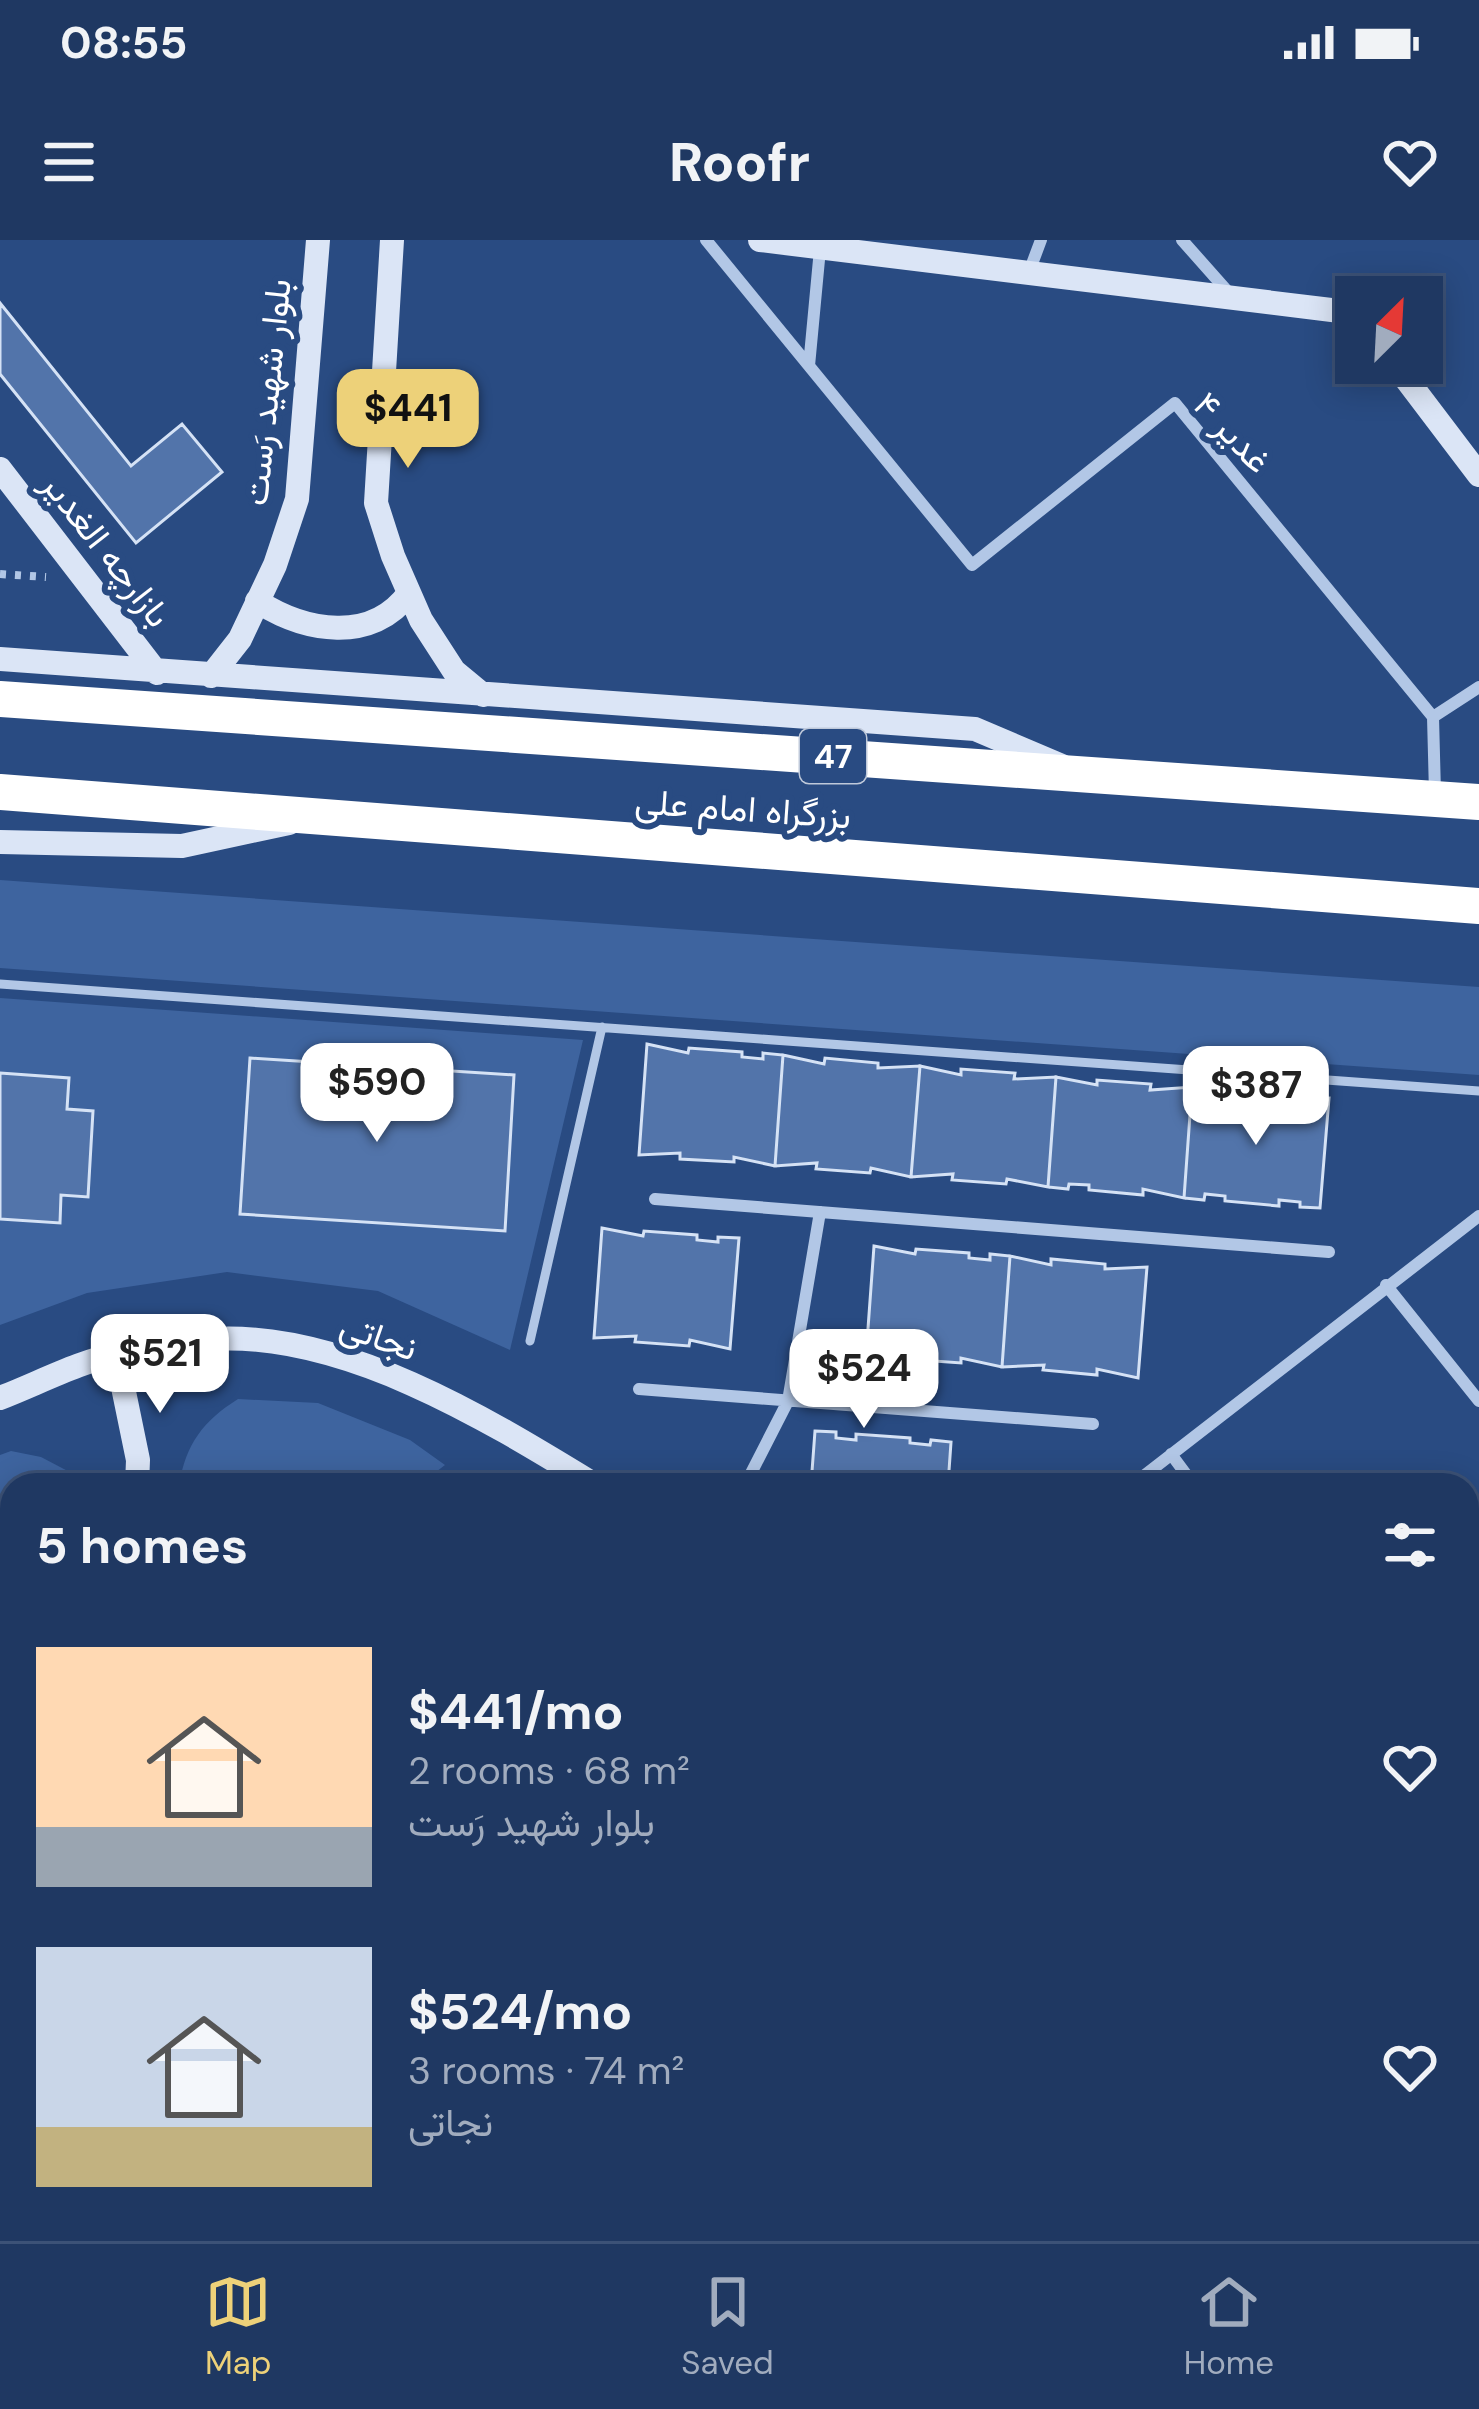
<!DOCTYPE html>
<meta charset="utf-8">
<style>
body{margin:0;font-family:"DM Sans",Vazirmatn,sans-serif;background:#2c436b;color:#f1f3f6;height:100vh;display:flex;flex-direction:column;font-size:45px;white-space:nowrap}
*{box-sizing:border-box;margin:0}
p{font-size:39px;color:#a1acbe}
.icon{flex:none;width:66px;height:66px;fill:none;stroke:currentColor;stroke-width:2;stroke-linecap:round;stroke-linejoin:round}
.map{position:relative;flex:1;overflow:hidden}
.drawer{position:absolute;left:0px;top:1233px;width:1479px;height:768px;display:flex;flex-direction:column;background:#1f3862;border-radius:36px 36px 0 0;box-shadow:0 6px 30px #0003,0 0 0 3px #3c5277}
.drawer>*{flex:none}
.needle{width:78px;rotate:24deg}
.buttons{position:absolute;left:1335px;top:36px;display:grid;gap:24px}
.buttons a{display:grid;place-items:center;width:108px;height:108px;border-radius:0px;background:#1f3862;box-shadow:0 6px 30px #0003,0 0 0 3px #3c5277;font-size:60px}
.price{position:absolute;translate:-50% -102px;padding:0 27px;border-radius:24px;background:#fff;color:#222;font-size:39px;line-height:78px;filter:drop-shadow(0 3px 6px #0008)}
.price::after{content:'';position:absolute;left:50%;top:72px;width:36px;height:27px;margin-left:-18px;background:inherit;clip-path:polygon(0 0,100% 0,50% 100%)}
.price.current{background:#edd179;color:#111}
ul{padding:0;list-style:none}
li{display:flex;align-items:center;gap:36px;height:300px;padding:0 36px}
li span{display:grid;place-items:center;flex:none;width:336px;height:240px;border-radius:0px;color:#555}
li>.icon{margin-inline-start:auto}
span .icon{width:144px;height:144px;fill:#fffc;stroke-width:1}
li b{font-size:51px}
h2{display:flex;justify-content:space-between;align-items:center;height:144px;padding:0 36px;font-size:51px}
.status{display:flex;justify-content:space-between;align-items:center;height:84px;padding:0 60px;background:#1f3862;direction:ltr}
.status svg{height:33px;fill:currentColor}
header{display:flex;justify-content:space-between;align-items:center;height:156px;padding:0 36px;background:#1f3862;font-size:54px;font-weight:800}
.dock{display:flex;justify-content:space-around;align-items:center;height:168px;border-top:3px solid #3c5277;background:#1f3862;font-size:33px;color:#a1acbe}
.dock a{display:grid;justify-items:center;gap:6px}
.dock .current{color:#edd179}
.map>svg:first-child{display:block}
.green{fill:#3e649f}
.building{fill:#5274aa;stroke:#d5e2f5;stroke-width:3}
.lines{fill:none;stroke-linecap:round;stroke-linejoin:round}
.path{stroke:#b2c7e6;stroke-width:8;stroke-dasharray:6 9;stroke-linecap:butt}
.lane{stroke:#b2c7e6;stroke-width:9}
.street{stroke:#b2c7e6;stroke-width:12}
.secondary{stroke:#dbe5f6;stroke-width:24}
.highway{stroke:#fff;stroke-width:36}
.labels{text-anchor:middle;stroke-width:12;stroke-linejoin:round;paint-order:stroke}
.shield{fill:#294b82;stroke:#bfc9da;stroke-width:3}
.shield-label{font-size:33px;font-weight:bold;fill:#fff}
.street-label{font-size:36px;fill:#fff;stroke:#294b82}
</style>
<div class="status"><b>08:55</b><svg viewBox="0 0 49 12"><path d="M0 12V9h3v3zM5 12V6h3v6zM10 12V3h3v9zM15 12V0h3v12zM26 1h20v11H26zM47 4h2v5h-2z"/></svg></div>
<header><svg class="icon" aria-label="menu" viewBox="0 0 24 24"><path d="M4 6h16M4 12h16M4 18h16"/></svg>Roofr<svg class="icon" aria-label="heart" viewBox="0 0 24 24"><path d="M12 20l-8-8c-3-5 5-10 8-4 3-6 11-1 8 4z"/></svg></header>
<div class="map">
<svg width="1479" height="2001" viewBox="0 0 1479 2001">
<rect width="100%" height="100%" fill="#294b82"/>
<path class="green" d="M0 640 1479 747V835L0 728Z
M0 758 583 800 510 1110 378 1051 227 1032 87 1053 0 1085Z
M238 1159 318 1163 410 1200 445 1225 419 1245H179C186 1204 203 1181 238 1159Z
M11 1211 41 1217 81 1238 85 1245H12V1622L0 1655V1215Z
M90 1989H320L305 2001H100Z"/>
<path class="building" d="M0 63 131 226 182 184 222 232 136 303 0 134Z
M647 804 688 813 689 808 742 812V817L763 819V813L783 815 775 926 734 917V922L680 919V913L639 915Z
M783 815 824 824 825 818 878 823V828L920 826 911 937 871 928 870 933 816 929 817 923 775 926Z
M250 818 514 835 505 991 240 974Z
M920 826 961 835V829L1015 833 1014 839 1056 837 1048 947 1007 939 1006 944 952 940 953 934 911 937Z
M0 833 69 838 67 869 93 871 88 957 61 955 60 983 0 979Z
M1056 837 1097 845V840L1151 844 1150 850 1192 847 1184 958 1143 949V955L1089 950V945L1069 944 1068 949 1048 947Z
M1192 847 1233 856 1234 851 1287 855V860L1329 858 1320 968 1300 967V962L1279 960V966L1225 961V956L1205 954 1204 960 1184 958Z
M602 988 643 996 644 991 697 995V1000L718 1002V997L739 998 730 1109 690 1100 689 1106 635 1102 636 1096 594 1098Z
M874 1006 915 1014 916 1009 969 1013V1018L990 1020V1014L1010 1016 1002 1127 961 1118V1123L907 1119V1114L866 1116Z
M1010 1016 1051 1025V1019L1105 1024V1029L1147 1027 1138 1138 1097 1129V1135L1043 1130 1044 1125 1002 1127Z
M815 1191 836 1192V1198L856 1200V1194L910 1198V1203L930 1205 931 1200 951 1202 948 1245H811Z
M995 1989H1190L1175 2001H1005Z"/>
<g class="lines">
<path class="path" d="M0 334 46 337
M0 1393 12 1410"/>
<path class="lane" d="M0 744 1479 851
M530 1101 602 787"/>
<path class="street" d="M706 0 972 325 1175 163 1433 477 1435 553
M1182 0 1229 53
M1029 32 1041 0
M809 126 820 9
M1433 477 1479 447
M655 959 1329 1012
M1386 1045 1479 1161
M639 1149 1093 1184
M1171 1214 1194 1245
M745 1245 788 1161 820 972
M1132 1245 1479 976
M1467 1600 1479 1615
M0 1935 12 1950
M44 1989 53 2001
M494 1989 504 2001
M930 1989 940 2001"/>
<path class="secondary" d="M392 0 376 263 393 316 421 380 454 431 483 455
M760 0 1356 73
M1394 123 1479 235
M0 229 157 433
M257 361C305 392 372 404 409 353
M0 419 975 489 1062 526
M211 436 240 399 275 325 297 259 318 0
M0 602 182 606 289 583
M116 1113 138 1220 137 1245
M0 1158C39 1143 80 1121 121 1113 150 1107 183 1100 212 1099 344 1091 487 1179 595 1245
M0 1786 12 1754
M1467 1851 1479 1842
M1263 2001 1279 1989"/>
<path class="highway" d="M0 459 1479 562
M0 552 1479 666"/>
</g>
<g class="labels">
<rect class="shield" x="800" y="489" width="66" height="54" rx="9"/>
<g class="shield-label">
<text x="833" y="528">47</text>
</g>
<g class="street-label">
<text transform="translate(266 152) rotate(-84)" y="13">بلوار شهید رَست</text>
<text transform="translate(1233 192) rotate(47)" y="13">غدیر ۴</text>
<text transform="translate(107 309) rotate(52)" y="13">بازارچه الغدیر</text>
<text transform="translate(743 568) rotate(4)" y="13">بزرگراه امام علی</text>
<text transform="translate(379 1096) rotate(19)" y="13">نجاتی</text>
</g>
</g>
</svg>
<div class="buttons">
<a><svg class="needle" viewBox="-14 -14 28 28"><path d="M0-13l5 13h-10z" fill="#e53935"/><path d="M0 13l5-13h-10z" fill="#a1acbe"/></svg></a>
</div>
<b class="price current" style="left:408px;top:231px">$441</b>
<b class="price" style="left:377px;top:905px">$590</b>
<b class="price" style="left:1256px;top:908px">$387</b>
<b class="price" style="left:160px;top:1176px">$521</b>
<b class="price" style="left:864px;top:1191px">$524</b>
<section class="drawer">
<h2>5 homes<svg class="icon" aria-label="filters" viewBox="0 0 24 24"><path d="M4 7h16M4 17h16"/><circle cx="9" cy="7" r="2"/><circle cx="15" cy="17" r="2"/></svg></h2>
<ul>
<li><span style="background:linear-gradient(#ffd9b3 75%,#9aa5b1 0)"><svg class="icon" aria-label="home" viewBox="0 0 24 24"><path d="M3 11l9-7 9 7M6 9v11h12V9"/></svg></span><div><b>$441/mo</b><p>2 rooms · 68 m²</p><p>بلوار شهید رَست</p></div><svg class="icon" aria-label="heart" viewBox="0 0 24 24"><path d="M12 20l-8-8c-3-5 5-10 8-4 3-6 11-1 8 4z"/></svg></li>
<li><span style="background:linear-gradient(#c9d6e8 75%,#c2b280 0)"><svg class="icon" aria-label="home" viewBox="0 0 24 24"><path d="M3 11l9-7 9 7M6 9v11h12V9"/></svg></span><div><b>$524/mo</b><p>3 rooms · 74 m²</p><p>نجاتی</p></div><svg class="icon" aria-label="heart" viewBox="0 0 24 24"><path d="M12 20l-8-8c-3-5 5-10 8-4 3-6 11-1 8 4z"/></svg></li>
</ul>
</section>
</div>
<nav class="dock">
<a class="current"><svg class="icon" aria-label="map" viewBox="0 0 24 24"><path d="M3 6l6-2 6 2 6-2v14l-6 2-6-2-6 2zM9 4v14M15 6v14"/></svg>Map</a>
<a><svg class="icon" aria-label="saved" viewBox="0 0 24 24"><path d="M7 4h10v16l-5-4-5 4z"/></svg>Saved</a>
<a><svg class="icon" aria-label="home" viewBox="0 0 24 24"><path d="M3 11l9-7 9 7M6 9v11h12V9"/></svg>Home</a>
</nav>
